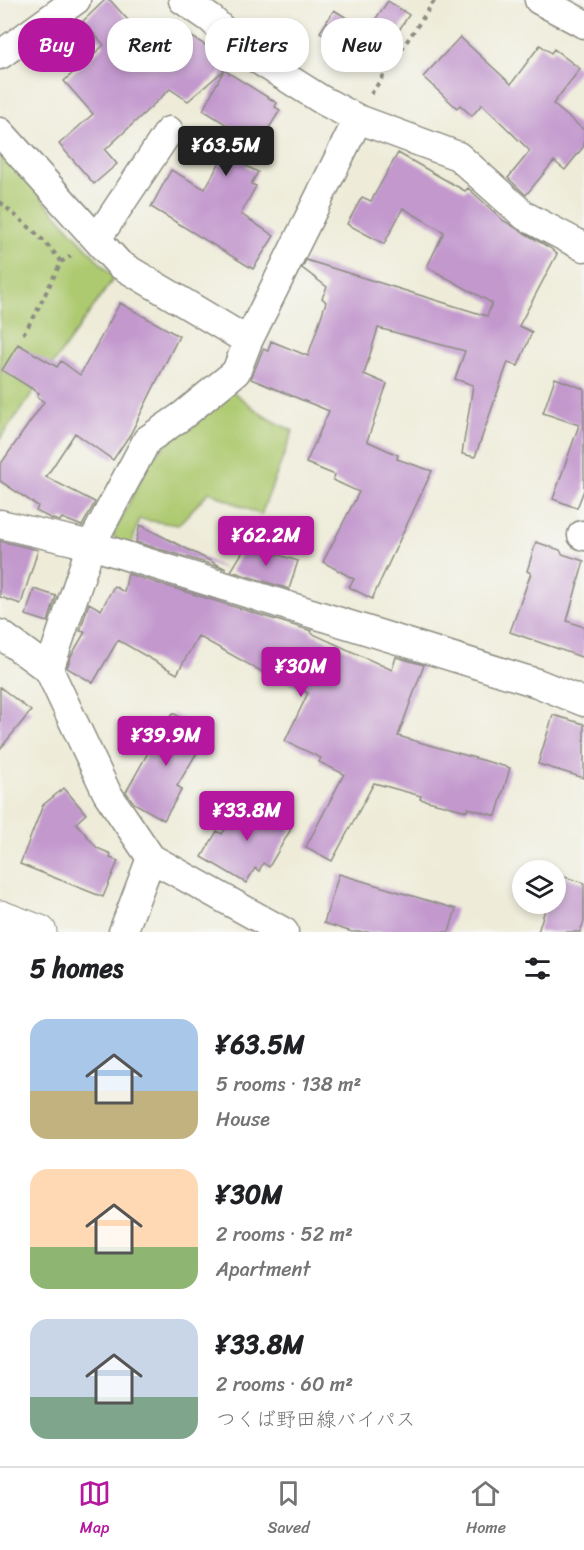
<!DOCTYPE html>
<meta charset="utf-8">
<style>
body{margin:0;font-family:Sriracha,"Klee One",sans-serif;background:#f2f2f2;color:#202124;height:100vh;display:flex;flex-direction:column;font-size:22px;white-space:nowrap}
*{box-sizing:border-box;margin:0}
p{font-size:20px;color:#757577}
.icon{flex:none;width:33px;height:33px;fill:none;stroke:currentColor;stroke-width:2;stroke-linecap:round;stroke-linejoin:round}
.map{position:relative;height:932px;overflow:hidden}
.sheet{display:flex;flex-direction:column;background:#fff;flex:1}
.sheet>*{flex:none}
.guide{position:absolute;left:18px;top:18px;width:549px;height:54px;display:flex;gap:12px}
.tools{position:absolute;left:512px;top:860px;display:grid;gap:12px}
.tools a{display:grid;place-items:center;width:54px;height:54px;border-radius:50%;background:#fff;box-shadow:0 3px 9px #0003;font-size:30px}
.price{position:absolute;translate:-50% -51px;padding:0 14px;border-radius:6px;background:#b5179e;color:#fff;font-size:20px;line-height:39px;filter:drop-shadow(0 2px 3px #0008)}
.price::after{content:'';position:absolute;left:50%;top:36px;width:18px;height:14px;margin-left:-9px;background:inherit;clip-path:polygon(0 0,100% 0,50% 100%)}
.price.on{background:#222;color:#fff}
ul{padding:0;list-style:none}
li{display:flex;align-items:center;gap:18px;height:150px;padding:0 30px}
li span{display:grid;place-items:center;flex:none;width:168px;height:120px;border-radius:18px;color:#555}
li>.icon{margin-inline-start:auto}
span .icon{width:72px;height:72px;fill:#fffc;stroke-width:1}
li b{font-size:26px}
h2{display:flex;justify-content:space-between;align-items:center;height:72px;padding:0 30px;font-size:26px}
.chip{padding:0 21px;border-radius:24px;background:#fff;box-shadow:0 3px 9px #0003;font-size:21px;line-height:54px}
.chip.on{background:#b5179e;color:#fff}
.tab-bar{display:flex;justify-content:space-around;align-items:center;height:84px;border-top:2px solid #e0e0e0;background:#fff;font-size:16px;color:#757577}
.tab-bar a{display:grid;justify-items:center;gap:3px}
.tab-bar .on{color:#b5179e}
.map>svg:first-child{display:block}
.green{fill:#aeca71;stroke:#6c7a4e;stroke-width:1.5}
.building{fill:#c298cd}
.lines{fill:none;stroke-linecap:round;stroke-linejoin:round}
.minor-casing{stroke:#8c8c82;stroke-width:31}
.primary-casing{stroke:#8c8c82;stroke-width:35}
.path{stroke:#8c8c82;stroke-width:4;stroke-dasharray:4.5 4.5;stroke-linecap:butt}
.minor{stroke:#fff;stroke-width:28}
.primary{stroke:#fff;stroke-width:33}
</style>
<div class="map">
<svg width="584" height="932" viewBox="0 0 584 932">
<rect width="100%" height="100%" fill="#f6f6f2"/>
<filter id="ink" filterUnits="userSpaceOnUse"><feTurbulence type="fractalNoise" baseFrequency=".0167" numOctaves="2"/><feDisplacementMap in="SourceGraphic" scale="12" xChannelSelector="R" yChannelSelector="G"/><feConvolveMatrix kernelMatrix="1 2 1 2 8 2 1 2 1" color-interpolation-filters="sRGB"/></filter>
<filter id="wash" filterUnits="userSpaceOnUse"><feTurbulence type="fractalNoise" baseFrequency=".008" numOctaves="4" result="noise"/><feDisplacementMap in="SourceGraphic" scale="24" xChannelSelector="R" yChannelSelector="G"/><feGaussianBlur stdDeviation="1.35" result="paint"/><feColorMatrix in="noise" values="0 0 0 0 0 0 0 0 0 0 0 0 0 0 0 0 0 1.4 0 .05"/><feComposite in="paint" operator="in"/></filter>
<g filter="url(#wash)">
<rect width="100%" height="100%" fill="#eeecd9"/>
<path class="green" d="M0 152 114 278 0 439Z
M232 391 264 416 293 431 261 515 209 492 178 525 139 519 131 547 118 542 113 535 152 457Z"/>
<g id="blocks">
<path class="building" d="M105 0H110L162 58 176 35 183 39 186 33 226 58 220 67 224 70 188 101 170 89 105 150 117 164 94 184 59 144 93 114 64 81 104 45 83 21Z
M388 1 409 15 393 39 372 24Z
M334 10 374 35 360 57 353 53 350 58 328 43 330 40 320 32Z
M460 37 511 84 540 45 551 53 554 49 580 69 553 104 584 130V146L565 170 554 161 526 195 508 178 530 151 482 104 472 116 460 105 457 108 423 77Z
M224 70 277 103 275 107 280 110 246 166 258 172 251 184 256 186 241 214 274 236 253 269 151 207 171 170 205 189 237 131 203 110Z
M398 153 465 191 468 188 504 221 550 248 557 254 519 326 532 332 518 366 508 362 475 457 462 454 473 385 455 379 465 351 378 328 364 374 387 384 367 441 398 455 397 459 432 471 372 599 349 587 354 579 323 562 359 492 333 480 335 475 306 463 329 411 251 379 263 349 268 351 271 341 308 356 326 302 322 298 327 287 302 268 306 260 487 316 492 303 427 267 444 232 403 208 384 244 347 224 362 197 371 201Z
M120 303 179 336 131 433 113 460 75 433 46 477 95 502 82 526 62 518 60 521 52 519 36 511 38 506 0 481V465L44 402 37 397 39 393 2 370 18 344 57 367 61 361 80 375Z
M555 378 584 389V490L577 508 553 499 579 425 543 413Z
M140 525 226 569 136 542Z
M0 541 38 550 21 604 0 597Z
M536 542 560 550 562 554 584 561 567 621 584 627V658L510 632 531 573 527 571Z
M247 545 298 561 289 589 231 571Z
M128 574 312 631 311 633 392 670 396 657 424 665 398 736 510 768 496 816 468 808 467 811 420 799 421 796 374 783 332 861 306 847 344 774 319 762 321 758 285 741 308 693 266 670 264 673 198 636 177 674 118 640 93 683 67 668 71 656 85 632 80 631 89 603 101 610 114 586 124 592Z
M34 589 56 596 48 622 26 615Z
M0 687 31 711 0 749Z
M173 713 208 734 177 786 182 789 164 820 134 803 126 792 159 733 160 734Z
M553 715 584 724V778L538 764Z
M64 788 86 814 76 823 97 848 111 854 110 858 118 861 103 897 20 864 43 805Z
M243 800 291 829 269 867 263 863 259 871 255 868 246 883 202 857 217 831 222 834Z
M339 874 456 909 449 932H352L324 923Z
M555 874 584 883V921L580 932H538L547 903H555Z"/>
</g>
</g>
<g filter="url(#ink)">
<use href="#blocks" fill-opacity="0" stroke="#8c8c82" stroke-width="1.5"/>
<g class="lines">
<g class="minor-casing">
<path id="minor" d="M539 0 584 24
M0 55 76 0
M358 119 458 156 525 216 584 247
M0 132 119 264 248 341
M97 239 169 131
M0 524 91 545 537 683 584 702
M582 535 584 536
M0 634 49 670 107 793 151 858 284 932
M49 670 91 545 147 440 182 416 236 372 248 341 358 119 322 100 246 52 211 19 183 0
M123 932 151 858"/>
</g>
<g class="primary-casing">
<path id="primary" d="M0 917 40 932"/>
</g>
<path class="path" d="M371 94 435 0
M0 202C22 222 44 237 61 262
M23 334 34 317 61 262 71 256"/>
<use href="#minor" class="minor"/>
<use href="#primary" class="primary"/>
</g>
</g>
</svg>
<div class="tools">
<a><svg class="icon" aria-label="layers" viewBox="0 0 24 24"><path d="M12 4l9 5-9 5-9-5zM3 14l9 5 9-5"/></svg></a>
</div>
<b class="price on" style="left:226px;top:177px">¥63.5M</b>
<b class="price" style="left:266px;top:567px">¥62.2M</b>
<b class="price" style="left:301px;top:698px">¥30M</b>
<b class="price" style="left:166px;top:767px">¥39.9M</b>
<b class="price" style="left:247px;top:842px">¥33.8M</b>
<div class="guide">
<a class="chip on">Buy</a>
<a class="chip">Rent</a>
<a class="chip">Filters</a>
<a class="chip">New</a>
</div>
</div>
<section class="sheet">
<h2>5 homes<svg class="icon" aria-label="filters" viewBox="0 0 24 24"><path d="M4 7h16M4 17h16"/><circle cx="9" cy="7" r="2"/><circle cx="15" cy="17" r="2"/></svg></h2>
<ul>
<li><span style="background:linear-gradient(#a9c7e8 60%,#c2b280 0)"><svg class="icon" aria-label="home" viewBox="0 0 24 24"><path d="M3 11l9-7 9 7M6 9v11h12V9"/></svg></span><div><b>¥63.5M</b><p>5 rooms · 138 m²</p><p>House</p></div></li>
<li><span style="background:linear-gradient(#ffd9b3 65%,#8fb573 0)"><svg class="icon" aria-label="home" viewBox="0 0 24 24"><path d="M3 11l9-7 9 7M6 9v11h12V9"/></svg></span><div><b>¥30M</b><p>2 rooms · 52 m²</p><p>Apartment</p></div></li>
<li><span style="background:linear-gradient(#c9d6e8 65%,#7fa58c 0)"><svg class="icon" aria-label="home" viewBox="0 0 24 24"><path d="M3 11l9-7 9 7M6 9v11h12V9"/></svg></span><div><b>¥33.8M</b><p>2 rooms · 60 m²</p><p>つくば野田線バイパス</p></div></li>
</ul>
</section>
<nav class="tab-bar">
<a class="on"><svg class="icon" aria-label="map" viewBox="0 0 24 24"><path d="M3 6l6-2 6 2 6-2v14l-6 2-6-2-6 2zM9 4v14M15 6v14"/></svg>Map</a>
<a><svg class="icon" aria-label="saved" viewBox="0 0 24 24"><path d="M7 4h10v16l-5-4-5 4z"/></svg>Saved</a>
<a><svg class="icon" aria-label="home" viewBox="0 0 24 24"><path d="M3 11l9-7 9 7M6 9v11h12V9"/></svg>Home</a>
</nav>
